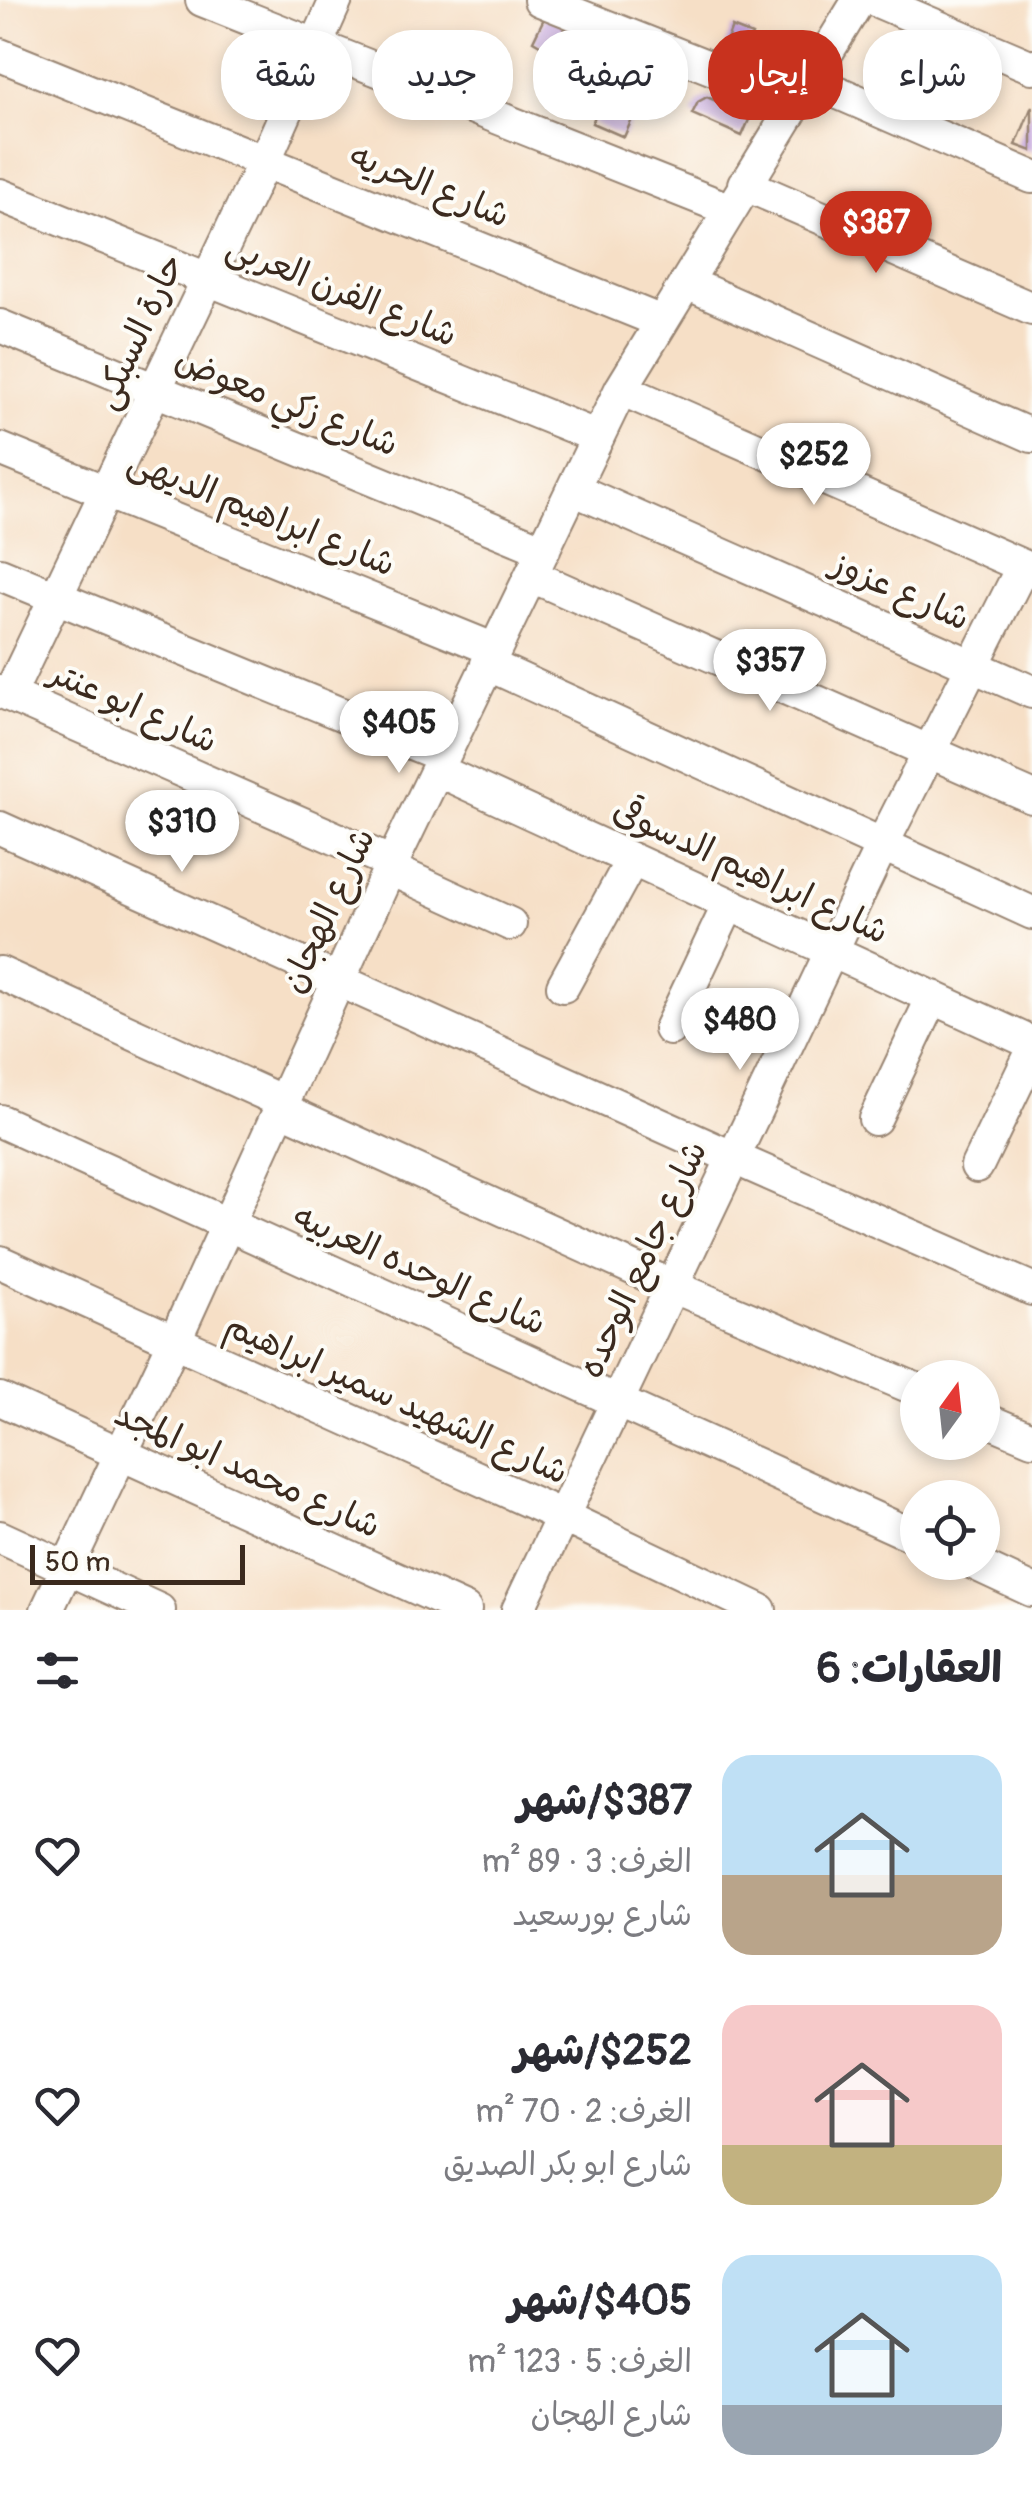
<!DOCTYPE html>
<html lang="ar">
<meta charset="utf-8">
<style>
body{margin:0;font-family:Pangolin,"Playpen Sans Arabic",sans-serif;background:#f7f7f7;color:#2b2b33;direction:rtl;height:100vh;display:flex;flex-direction:column;font-size:38px;white-space:nowrap}
*{box-sizing:border-box;margin:0}
p{font-size:32px;color:#7c7c81}
.icon{flex:none;width:55px;height:55px;fill:none;stroke:currentColor;stroke-width:2;stroke-linecap:round;stroke-linejoin:round}
.map{position:relative;height:1610px;overflow:hidden;direction:ltr}
.sheet{display:flex;flex-direction:column;background:#fff;flex:1}
.sheet>*{flex:none}
.guide{position:absolute;left:30px;top:30px;width:972px;height:90px;direction:rtl;display:flex;gap:20px}
.needle{width:65px;rotate:15deg}
.tools{position:absolute;left:900px;top:1360px;display:grid;gap:20px}
.tools a{display:grid;place-items:center;width:100px;height:100px;border-radius:50%;background:#fff;box-shadow:0 5px 15px #0003;font-size:50px}
.scale{position:absolute;left:30px;bottom:25px;width:215px;box-sizing:border-box;padding-left:10px;border:5px solid #3b2a1e;border-top:0;font-size:28px;line-height:35px;white-space:nowrap;color:#3b2a1e;-webkit-text-stroke:8px #fdfcf7;paint-order:stroke}
.price{position:absolute;translate:-50% -85px;padding:0 22px;border-radius:35px;background:#fff;color:#222;font-size:32px;line-height:65px;filter:drop-shadow(0 2px 5px #0008)}
.price::after{content:'';position:absolute;left:50%;top:60px;width:30px;height:22px;margin-left:-15px;background:inherit;clip-path:polygon(0 0,100% 0,50% 100%)}
.price.selected{background:#c8321e;color:#fff}
ul{padding:0;list-style:none}
li{display:flex;align-items:center;gap:30px;height:250px;padding:0 30px}
li span{display:grid;place-items:center;flex:none;width:280px;height:200px;border-radius:30px;color:#555}
li>.icon{margin-inline-start:auto}
span .icon{width:120px;height:120px;fill:#fffc;stroke-width:1}
li b{font-size:42px}
h2{display:flex;justify-content:space-between;align-items:center;height:120px;padding:0 30px;font-size:42px}
.pill{padding:0 35px;border-radius:40px;background:#fff;box-shadow:0 5px 15px #0003;font-size:35px;line-height:90px}
.pill.selected{background:#c8321e;color:#fff}
.map>svg:first-child{display:block}
.building{fill:#c1a0db}
.lines{fill:none;stroke-linecap:round;stroke-linejoin:round}
.street-casing{stroke:#988472;stroke-width:36}
.street{stroke:#fff;stroke-width:32}
.labels{text-anchor:middle;stroke-width:8;stroke-linejoin:round;paint-order:stroke}
.street-label{font-size:35px;fill:#3b2a1e;stroke:#fdfcf7}
</style>
<div class="map">
<svg width="1032" height="1610" viewBox="0 0 1032 1610">
<rect width="100%" height="100%" fill="#fdfcf7"/>
<filter id="ink" filterUnits="userSpaceOnUse"><feTurbulence type="fractalNoise" baseFrequency=".01" numOctaves="2"/><feDisplacementMap in="SourceGraphic" scale="20" xChannelSelector="R" yChannelSelector="G"/><feConvolveMatrix kernelMatrix="1 2 1 2 8 2 1 2 1" color-interpolation-filters="sRGB"/></filter>
<filter id="wash" filterUnits="userSpaceOnUse"><feTurbulence type="fractalNoise" baseFrequency=".0048" numOctaves="4" result="noise"/><feDisplacementMap in="SourceGraphic" scale="40" xChannelSelector="R" yChannelSelector="G"/><feGaussianBlur stdDeviation="2.25" result="paint"/><feColorMatrix in="noise" values="0 0 0 0 0 0 0 0 0 0 0 0 0 0 0 0 0 1.4 0 .05"/><feComposite in="paint" operator="in"/></filter>
<g filter="url(#wash)">
<rect width="100%" height="100%" fill="#f6dfc6"/>
<g id="blocks">
<path class="building" d="M553 0 575 7 554 53 533 41Z
M732 27 752 35 744 53 725 45Z
M635 30 664 43 654 65 640 78 637 76 629 82 645 90 624 137 592 123 611 80 618 81 619 68Z
M714 84 764 85 742 136 692 114 698 102 707 97 714 100Z
M1032 106V151L1016 145Z"/>
</g>
</g>
<g filter="url(#ink)">
<use href="#blocks" fill-opacity="0" stroke="#988472" stroke-width="2.5"/>
<g class="lines">
<g class="street-casing">
<path id="street" d="M202 0 728 209
M540 0 794 101
M875 0 1032 67
M0 55 662 322
M809 80 1032 177
M744 184 1032 309
M0 195 598 437
M687 283 1032 436
M0 326 544 550
M621 389 1032 570
M0 449 493 649
M573 489 1032 692
M0 574 443 756
M532 576 1032 797
M487 664 1032 913
M0 691 392 863
M9 695 264 162 336 0
M437 770 1032 1043
M0 828 734 1158 1032 1289
M390 869 510 924
M0 973 283 1102
M563 986 632 860
M670 1029 729 904
M280 1108 674 1287 918 1390
M875 1119 933 997
M0 1121 918 1538
M977 1166 1032 1052
M0 1262 562 1516 760 1610
M0 1399 465 1610
M982 1418 1032 1439
M0 1537 159 1610
M971 1562 1031 1590
M47 1610 174 1342 392 863 621 389 859 0
M518 1610 882 845 1023 566"/>
</g>
<use href="#street" class="street"/>
</g>
</g>
<g class="labels">
<g class="street-label">
<text transform="translate(430 185) rotate(22)" y="12">شارع الحريه</text>
<text transform="translate(342 290) rotate(22)" y="12">شارع الفرن العربى</text>
<text transform="translate(138 331) rotate(-65)" y="12">حارة السبكى</text>
<text transform="translate(287 401) rotate(22)" y="12">شارع زكي معوض</text>
<text transform="translate(262 512) rotate(22)" y="12">شارع ابراهيم الديهى</text>
<text transform="translate(901 590) rotate(24)" y="12">شارع عزوز</text>
<text transform="translate(134 706) rotate(24)" y="12">شارع ابو عنتر</text>
<text transform="translate(751 870) rotate(25)" y="12">شارع ابراهيم الدسوقى</text>
<text transform="translate(327 910) rotate(-65)" y="12">شارع الهجان</text>
<text transform="translate(642 1259) rotate(-65)" y="12">شارع جامع الوحده</text>
<text transform="translate(420 1269) rotate(24)" y="12">شارع الوحده العربيه</text>
<text transform="translate(397 1398) rotate(24)" y="12">شارع الشهيد سمير ابراهيم</text>
<text transform="translate(248 1469) rotate(24)" y="12">شارع محمد ابو المجد</text>
</g>
</g>
</svg>
<div class="tools">
<a><svg class="needle" viewBox="-14 -14 28 28"><path d="M0-13l5 13h-10z" fill="#e53935"/><path d="M0 13l5-13h-10z" fill="#7c7c81"/></svg></a>
<a><svg class="icon" aria-label="locate" viewBox="0 0 24 24"><circle cx="12" cy="12" r="6"/><path d="M12 2v4M12 18v4M2 12h4M18 12h4"/></svg></a>
</div>
<div class="scale">50 m</div>
<b class="price selected" style="left:876px;top:276px">$387</b>
<b class="price" style="left:814px;top:508px">$252</b>
<b class="price" style="left:770px;top:714px">$357</b>
<b class="price" style="left:399px;top:776px">$405</b>
<b class="price" style="left:182px;top:875px">$310</b>
<b class="price" style="left:740px;top:1073px">$480</b>
<div class="guide">
<a class="pill">شراء</a>
<a class="pill selected">إيجار</a>
<a class="pill">تصفية</a>
<a class="pill">جديد</a>
<a class="pill">شقة</a>
</div>
</div>
<section class="sheet">
<h2>العقارات: 6<svg class="icon" aria-label="filters" viewBox="0 0 24 24"><path d="M4 7h16M4 17h16"/><circle cx="9" cy="7" r="2"/><circle cx="15" cy="17" r="2"/></svg></h2>
<ul>
<li><span style="background:linear-gradient(#bfe0f5 60%,#b9a48a 0)"><svg class="icon" aria-label="home" viewBox="0 0 24 24"><path d="M3 11l9-7 9 7M6 9v11h12V9"/></svg></span><div><b>$387/شهر</b><p>الغرف: 3 · 89 m²</p><p>شارع بورسعيد</p></div><svg class="icon" aria-label="heart" viewBox="0 0 24 24"><path d="M12 20l-8-8c-3-5 5-10 8-4 3-6 11-1 8 4z"/></svg></li>
<li><span style="background:linear-gradient(#f6c9c9 70%,#c2b280 0)"><svg class="icon" aria-label="home" viewBox="0 0 24 24"><path d="M3 11l9-7 9 7M6 9v11h12V9"/></svg></span><div><b>$252/شهر</b><p>الغرف: 2 · 70 m²</p><p>شارع ابو بكر الصديق</p></div><svg class="icon" aria-label="heart" viewBox="0 0 24 24"><path d="M12 20l-8-8c-3-5 5-10 8-4 3-6 11-1 8 4z"/></svg></li>
<li><span style="background:linear-gradient(#bfe0f5 75%,#9aa5b1 0)"><svg class="icon" aria-label="home" viewBox="0 0 24 24"><path d="M3 11l9-7 9 7M6 9v11h12V9"/></svg></span><div><b>$405/شهر</b><p>الغرف: 5 · 123 m²</p><p>شارع الهجان</p></div><svg class="icon" aria-label="heart" viewBox="0 0 24 24"><path d="M12 20l-8-8c-3-5 5-10 8-4 3-6 11-1 8 4z"/></svg></li>
</ul>
</section>
